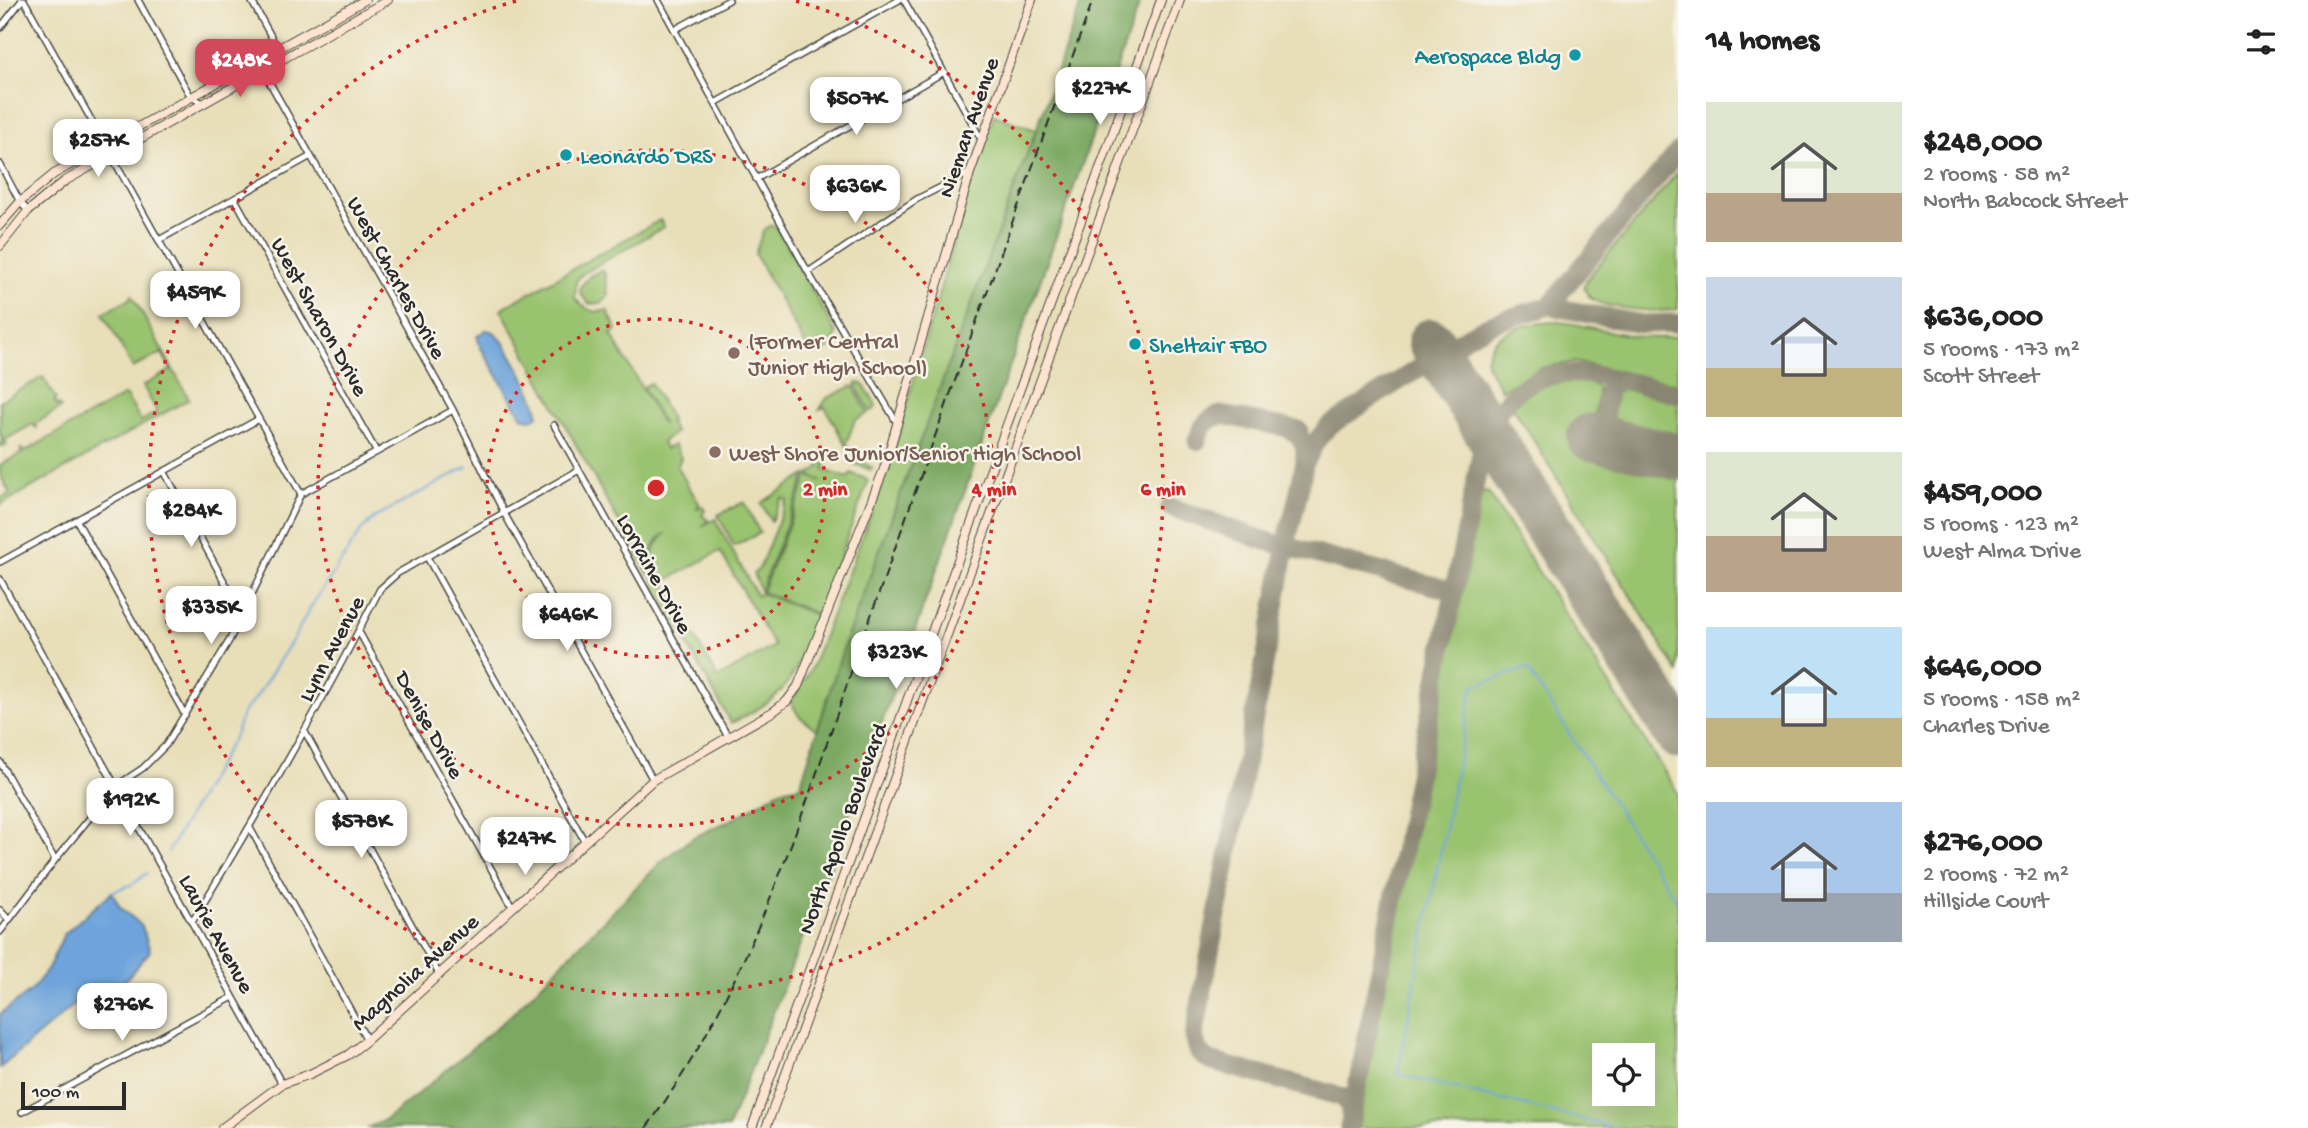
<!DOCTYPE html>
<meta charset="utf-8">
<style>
body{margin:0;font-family:"Gochi Hand",sans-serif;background:#f6f6f6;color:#222;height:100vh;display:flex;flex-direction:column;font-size:26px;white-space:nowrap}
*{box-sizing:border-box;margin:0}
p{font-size:23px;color:#767676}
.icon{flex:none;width:38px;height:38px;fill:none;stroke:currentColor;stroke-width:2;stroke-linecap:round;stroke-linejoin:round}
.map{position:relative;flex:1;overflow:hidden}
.side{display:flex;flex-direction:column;background:#fff;width:630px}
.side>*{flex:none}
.fabs{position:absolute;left:1592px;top:1043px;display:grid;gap:14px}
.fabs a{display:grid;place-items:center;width:63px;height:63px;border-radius:0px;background:#fff;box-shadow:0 7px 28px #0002;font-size:35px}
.scale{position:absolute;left:21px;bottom:18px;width:105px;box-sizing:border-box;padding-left:7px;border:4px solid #2b2b2b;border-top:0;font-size:19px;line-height:24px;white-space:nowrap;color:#2b2b2b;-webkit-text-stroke:5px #f7f3e8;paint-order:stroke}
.price{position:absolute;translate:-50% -60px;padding:0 16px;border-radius:14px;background:#fff;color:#222;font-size:23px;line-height:46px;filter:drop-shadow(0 2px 4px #0008)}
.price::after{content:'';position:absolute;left:50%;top:42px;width:21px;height:16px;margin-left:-10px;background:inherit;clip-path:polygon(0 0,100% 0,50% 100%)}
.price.active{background:#d1495b;color:#fff}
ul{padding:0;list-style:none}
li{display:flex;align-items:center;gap:21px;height:175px;padding:0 28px}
li span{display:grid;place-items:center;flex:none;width:196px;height:140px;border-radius:0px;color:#555}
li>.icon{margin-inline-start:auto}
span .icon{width:84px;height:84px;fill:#fffc;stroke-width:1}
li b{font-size:30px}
h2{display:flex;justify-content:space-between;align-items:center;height:84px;padding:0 28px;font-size:30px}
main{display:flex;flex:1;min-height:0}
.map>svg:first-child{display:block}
.green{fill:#9ac370;stroke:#62774e;stroke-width:2;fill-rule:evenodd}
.forest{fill:#7ba962;stroke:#536a46;stroke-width:2}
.water{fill:#6ea4db;stroke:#4c6883;stroke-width:2}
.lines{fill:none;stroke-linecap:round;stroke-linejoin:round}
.stream{stroke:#6ea4db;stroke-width:2}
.taxiway{stroke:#8a8572;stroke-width:19}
.runway{stroke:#8a8572;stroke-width:47}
.street-casing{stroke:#474640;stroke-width:8}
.secondary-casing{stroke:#474640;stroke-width:10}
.street{stroke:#fff;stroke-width:5}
.secondary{stroke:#fde4d1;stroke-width:8}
.rail{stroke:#2b2b2b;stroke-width:2;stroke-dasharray:10 5;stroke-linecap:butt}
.ring{fill:none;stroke:#d62828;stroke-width:3.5;stroke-dasharray:3.5 7}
.culture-dot{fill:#0f9aa8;stroke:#f7f3e8;stroke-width:2.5}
.education-dot{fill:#8d6e63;stroke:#f7f3e8;stroke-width:2.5}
.labels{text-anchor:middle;stroke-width:5;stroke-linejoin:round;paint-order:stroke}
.culture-label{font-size:23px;fill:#0d838f;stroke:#f7f3e8;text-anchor:start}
.street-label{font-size:23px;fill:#2b2b2b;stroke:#f7f3e8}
.education-label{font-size:23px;fill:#785e54;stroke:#f7f3e8;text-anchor:start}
.centre{fill:#d62828;stroke:#f7f3e8;stroke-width:3.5}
.ring-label{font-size:21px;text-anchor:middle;font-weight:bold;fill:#d62828;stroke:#f7f3e8;stroke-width:5;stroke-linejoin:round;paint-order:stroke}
</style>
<main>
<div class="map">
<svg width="1678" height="1128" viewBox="0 0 1678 1128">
<rect width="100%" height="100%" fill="#f7f3e8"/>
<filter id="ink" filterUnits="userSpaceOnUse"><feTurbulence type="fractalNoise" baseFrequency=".0143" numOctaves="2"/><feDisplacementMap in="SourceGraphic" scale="14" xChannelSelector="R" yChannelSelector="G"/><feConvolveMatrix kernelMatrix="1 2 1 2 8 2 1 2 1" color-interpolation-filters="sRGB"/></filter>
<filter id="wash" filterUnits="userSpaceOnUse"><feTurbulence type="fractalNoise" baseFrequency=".00686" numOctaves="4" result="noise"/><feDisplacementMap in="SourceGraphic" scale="28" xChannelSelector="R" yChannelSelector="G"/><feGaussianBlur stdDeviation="1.57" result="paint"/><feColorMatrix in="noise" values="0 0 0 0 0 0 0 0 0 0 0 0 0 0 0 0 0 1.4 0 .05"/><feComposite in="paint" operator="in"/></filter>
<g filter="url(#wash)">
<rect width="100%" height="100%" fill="#e8dfb9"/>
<path class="green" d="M994 115 1036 130 846 640 817 730 799 716 791 702 811 669 888 470 973 175Z
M1678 172V309C1660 313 1609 309 1594 300 1588 297 1586 293 1584 287L1587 279Z
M660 220 664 227 582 274 576 281 575 298C583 308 594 315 607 310L617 330 611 334 663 425 643 387 651 383 671 419 669 421 675 433 662 442 665 449 674 445 681 458 677 467 700 505 696 508 703 507 705 511 702 515 709 521 702 526 715 519 757 596 761 593 816 615C794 677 794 693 731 723L655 586C648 566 651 548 666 533 650 543 651 558 648 575L501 309ZM720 551 774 646 718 678 664 582Z
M770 226H776L836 333C835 347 824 354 810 354L755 254 763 231Z
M601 270 605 274 608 296 601 303 589 304 581 294 580 287 590 276Z
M132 295 189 399 0 505V499L10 493 0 475V465L22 453 20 448 24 452 123 396H126L141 421 157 412 143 386 171 370 162 353 133 368 103 313 129 299Z
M1557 322C1597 325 1638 344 1678 336V384L1575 362 1540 368 1501 390 1486 364C1487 329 1529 323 1557 322Z
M43 377 56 399 54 401 57 406 59 405 61 408 35 424 37 429 33 424 5 440 7 445 1 446 0 443 3 441 0 434V401Z
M1560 377H1585L1598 388V398L1587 449 1678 470V672L1511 404C1517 389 1544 380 1560 377Z
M857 383 863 384 876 405 874 410 870 411 856 386Z
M853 386 868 413 855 420 846 444 860 461 873 468 871 470 851 463 853 458 825 407 820 409 827 398Z
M1630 387 1678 398V446C1655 440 1603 439 1611 403 1613 392 1620 389 1630 387Z
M820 462 826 464 824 470 848 478 851 473 866 479 868 482 818 614 762 592 808 476 822 481 809 475 820 467 818 463Z
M806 475 761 590 760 591 754 573 759 569 787 500 782 498 771 521 761 503Z
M1488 492 1678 793V1128H1358L1478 501 1482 493ZM1643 1055V1094H1605V1055Z
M744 502 760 533 734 546 718 515Z"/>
<path class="forest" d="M1082 0H1141L828 873 728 1128H367L385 1120 417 1095 511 1015 663 860 692 838 735 818 781 790 800 786 846 640 1048 98Z"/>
<path class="water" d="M486 330C491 331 493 331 496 334 507 343 539 402 538 415L532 420 522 417 480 346 477 336Z
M112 892 120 907 142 926 150 951 119 988 101 985 75 1004 0 1068V1014L31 991 48 969 64 934Z"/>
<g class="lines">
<path class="stream" d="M168 852 235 735 244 711 255 699 295 636 309 610 361 531 374 518 467 467
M112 892 133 884 147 873
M1617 1128 1397 1074 1473 686 1527 668 1678 903"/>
<path class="taxiway" d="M1549 306 1678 152
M1287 428C1294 432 1300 435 1303 443 1310 457 1293 514 1289 532L1194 1037 1199 1053 1210 1061 1343 1097 1349 1106 1351 1118
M1601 440 1610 379
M1197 441C1202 426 1206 419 1221 415L1299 430
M1306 461 1316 441 1329 426 1470 335 1496 322 1549 306 1642 324 1678 323
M1170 507 1266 541 1454 591
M1349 1128 1486 428C1498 412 1511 392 1530 383 1576 361 1632 384 1678 394"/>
<path class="runway" d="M1431 342 1678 735
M1590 437 1678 457"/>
</g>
</g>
<g filter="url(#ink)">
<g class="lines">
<g class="street-casing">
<path id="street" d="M24 0 301 494
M138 0 183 83 191 97 203 103
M251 0 278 49
M658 0 808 272 897 423
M904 0 981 139
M0 28 22 0
M676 29 729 0
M257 60 453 410 504 513 653 780
M715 103 899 0
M0 164 20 202 28 211
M756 179 944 72
M235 199 376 451
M159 240 311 156
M808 272 917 199 969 173
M554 425 728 737
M164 471 242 614
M77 521 185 715
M427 557 585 842
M0 562 259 419
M0 579 282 1084
M359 632 513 908
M305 732 440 976
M0 762 55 860
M250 828 367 1040
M0 910 9 920
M192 922C259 813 322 703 380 589L398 573 579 470
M0 932 55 860 116 786 143 768 166 745 229 641 301 494 453 410
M22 1112 233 997"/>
</g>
<g class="secondary-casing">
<path id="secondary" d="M0 225 20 202 54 174 365 0
M0 246 28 211 65 181 388 0
M222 1128 282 1084 310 1074 348 1055 367 1040 653 780 774 711 787 701 798 686 884 469 970 173 1032 0
M752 1128 1161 0
M766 1128 1180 0"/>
</g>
<use href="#street" class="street"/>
<use href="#secondary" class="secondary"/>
<path class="rail" d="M646 1128C756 980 806 799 867 627 941 418 1017 209 1093 0"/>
</g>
</g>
<g class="ring">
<circle cx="656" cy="488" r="169"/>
<circle cx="656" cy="488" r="338"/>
<path d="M796 1A507 507 0 1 1 516 1"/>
</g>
<g class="culture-dot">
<circle cx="1575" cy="55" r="7"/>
<circle cx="566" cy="155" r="7"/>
<circle cx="1135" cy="344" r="7"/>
</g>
<g class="education-dot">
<circle cx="734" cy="353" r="7"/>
<circle cx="715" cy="452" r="7"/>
</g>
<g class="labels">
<g class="culture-label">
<text x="1561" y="63" text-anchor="end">Aerospace Bldg</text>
<text x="580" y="163">Leonardo DRS</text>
<text x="1149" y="352">Sheltair FBO</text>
</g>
<g class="street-label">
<text transform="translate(967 127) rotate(-71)" y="8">Nieman Avenue</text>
<text transform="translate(398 277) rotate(61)" y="8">West Charles Drive</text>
<text transform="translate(321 316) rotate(61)" y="8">West Sharon Drive</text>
<text transform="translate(656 573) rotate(61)" y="8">Lorraine Drive</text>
<text transform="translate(330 648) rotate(-62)" y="8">Lynn Avenue</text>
<text transform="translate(431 724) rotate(61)" y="8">Denise Drive</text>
<text transform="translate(841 828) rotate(-70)" y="8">North Apollo Boulevard</text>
<text transform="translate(218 933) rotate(61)" y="8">Laurie Avenue</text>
<text transform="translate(414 971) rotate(-42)" y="8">Magnolia Avenue</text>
</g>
<g class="education-label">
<text x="748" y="348">(Former Central<tspan x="748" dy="26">Junior High School)</tspan></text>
<text x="729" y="460">West Shore Junior/Senior High School</text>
</g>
</g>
<circle cx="656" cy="488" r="10" class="centre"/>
<g class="ring-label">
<text x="825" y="495">2 min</text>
<text x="994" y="495">4 min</text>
<text x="1163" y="495">6 min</text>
</g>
</svg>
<div class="fabs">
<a><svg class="icon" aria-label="locate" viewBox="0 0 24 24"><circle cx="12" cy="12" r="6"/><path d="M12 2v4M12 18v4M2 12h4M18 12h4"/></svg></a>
</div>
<div class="scale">100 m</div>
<b class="price active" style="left:240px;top:99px">$248K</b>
<b class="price" style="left:1100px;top:127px">$227K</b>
<b class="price" style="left:856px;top:137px">$507K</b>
<b class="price" style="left:98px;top:179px">$257K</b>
<b class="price" style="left:855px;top:225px">$636K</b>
<b class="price" style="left:195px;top:331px">$459K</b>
<b class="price" style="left:191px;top:549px">$284K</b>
<b class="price" style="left:211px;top:646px">$335K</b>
<b class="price" style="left:567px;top:653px">$646K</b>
<b class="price" style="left:896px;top:691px">$323K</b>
<b class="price" style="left:130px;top:838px">$192K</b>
<b class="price" style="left:361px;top:860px">$578K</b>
<b class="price" style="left:525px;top:877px">$247K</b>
<b class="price" style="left:122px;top:1043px">$276K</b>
</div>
<section class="side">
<h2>14 homes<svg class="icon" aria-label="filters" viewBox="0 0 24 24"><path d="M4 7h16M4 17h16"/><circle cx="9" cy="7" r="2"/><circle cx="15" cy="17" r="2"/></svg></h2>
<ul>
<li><span style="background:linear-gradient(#dfe7d0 65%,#b9a48a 0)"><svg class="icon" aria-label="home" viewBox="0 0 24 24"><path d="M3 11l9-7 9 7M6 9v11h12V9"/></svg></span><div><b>$248,000</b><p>2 rooms · 58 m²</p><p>North Babcock Street</p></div></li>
<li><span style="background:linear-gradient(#c9d6e8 65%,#c2b280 0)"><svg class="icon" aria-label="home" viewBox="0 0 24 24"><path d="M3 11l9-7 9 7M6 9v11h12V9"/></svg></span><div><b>$636,000</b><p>5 rooms · 173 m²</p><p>Scott Street</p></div></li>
<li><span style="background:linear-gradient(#dfe7d0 60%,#b9a48a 0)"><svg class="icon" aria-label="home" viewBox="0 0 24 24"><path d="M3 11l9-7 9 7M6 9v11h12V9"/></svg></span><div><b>$459,000</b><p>5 rooms · 123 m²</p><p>West Alma Drive</p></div></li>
<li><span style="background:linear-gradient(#bfe0f5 65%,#c2b280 0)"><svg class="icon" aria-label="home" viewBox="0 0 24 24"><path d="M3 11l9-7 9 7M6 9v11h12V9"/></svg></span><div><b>$646,000</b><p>5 rooms · 158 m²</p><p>Charles Drive</p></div></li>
<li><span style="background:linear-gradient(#a9c7e8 65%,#9aa5b1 0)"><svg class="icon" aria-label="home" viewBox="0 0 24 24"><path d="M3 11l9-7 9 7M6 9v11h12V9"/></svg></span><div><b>$276,000</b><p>2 rooms · 72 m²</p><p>Hillside Court</p></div></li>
</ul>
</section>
</main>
